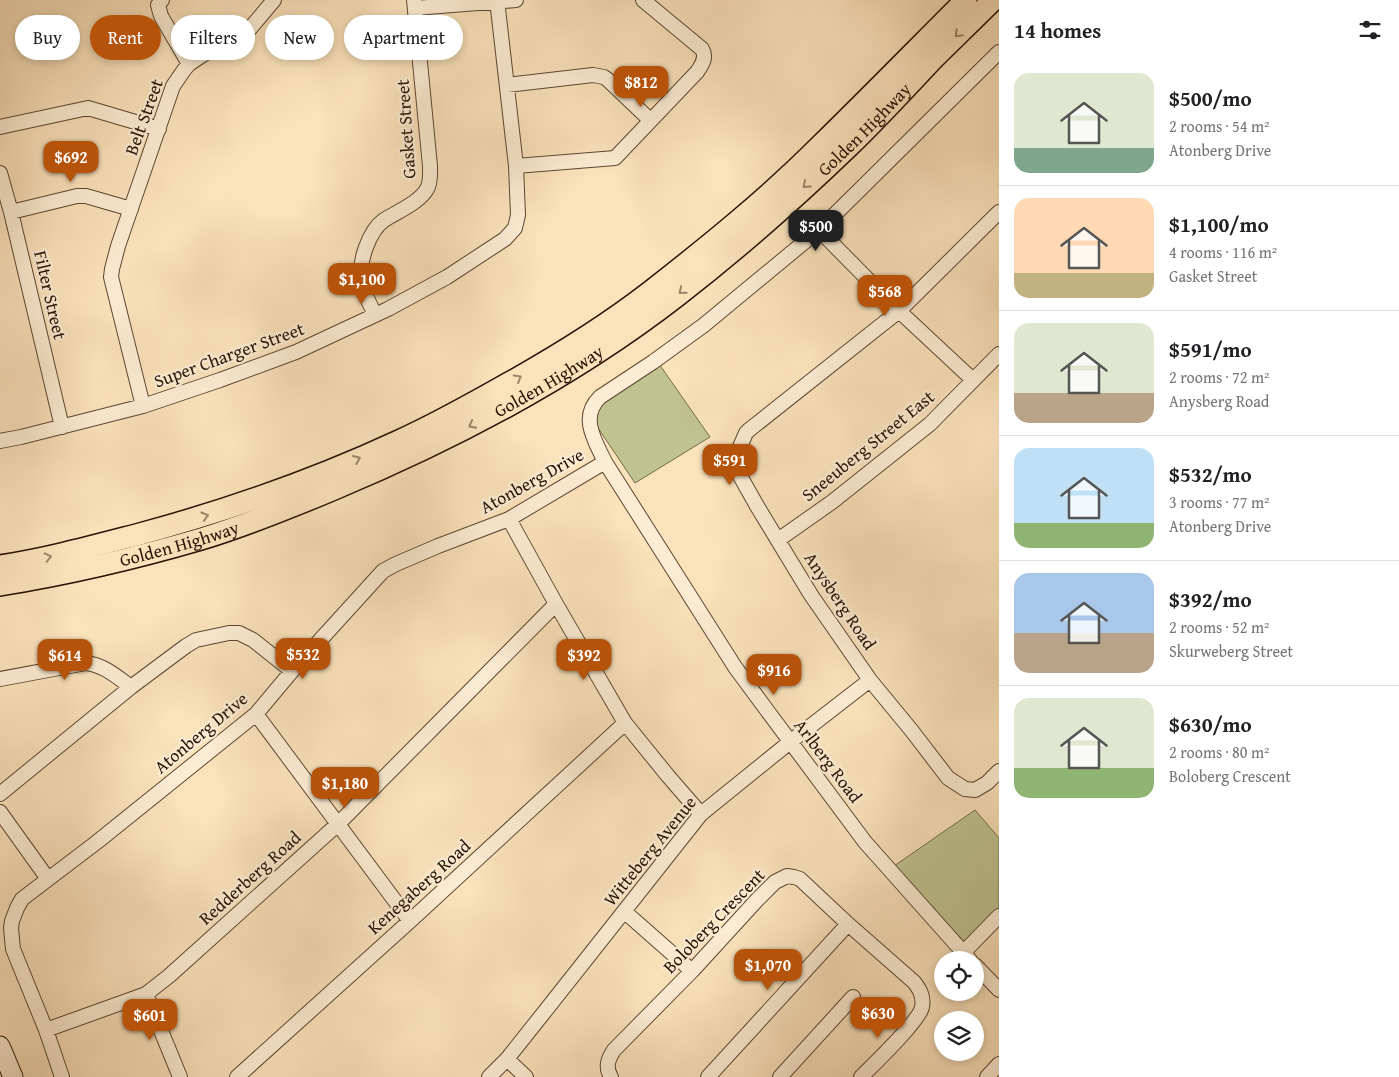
<!DOCTYPE html>
<meta charset="utf-8">
<style>
body{margin:0;font-family:"Gentium Book Plus",serif;background:#f6f6f6;color:#202124;height:100vh;display:flex;flex-direction:column;font-size:19px;white-space:nowrap}
*{box-sizing:border-box;margin:0}
p{font-size:16px;color:#757577}
.icon{flex:none;width:28px;height:28px;fill:none;stroke:currentColor;stroke-width:2;stroke-linecap:round;stroke-linejoin:round}
.map{position:relative;flex:1;overflow:hidden}
.drawer{display:flex;flex-direction:column;background:#fff;width:400px}
.drawer>*{flex:none}
.top-card{position:absolute;left:15px;top:15px;width:475px;height:45px;display:flex;gap:10px}
.fabs{position:absolute;left:934px;top:951px;display:grid;gap:10px}
.fabs a{display:grid;place-items:center;width:50px;height:50px;border-radius:50%;background:#fff;box-shadow:0 2px 8px #0003;font-size:25px}
.price{position:absolute;translate:-50% -42px;padding:0 11px;border-radius:10px;background:#b45309;color:#fff;font-size:16px;line-height:32px;filter:drop-shadow(0 1px 2px #0008)}
.price::after{content:'';position:absolute;left:50%;top:30px;width:15px;height:11px;margin-left:-8px;background:inherit;clip-path:polygon(0 0,100% 0,50% 100%)}
.price.on{background:#222;color:#fff}
ul{padding:0;list-style:none}
li{display:flex;align-items:center;gap:15px;height:125px;padding:0 15px}
li+li{border-top:1px solid #e0e0e0}
li span{display:grid;place-items:center;flex:none;width:140px;height:100px;border-radius:15px;color:#555}
li>.icon{margin-inline-start:auto}
span .icon{width:60px;height:60px;fill:#fffc;stroke-width:1}
li b{font-size:21px}
h2{display:flex;justify-content:space-between;align-items:center;height:60px;padding:0 15px;font-size:21px}
.pill{padding:0 18px;border-radius:22px;background:#fff;box-shadow:0 2px 8px #0003;font-size:18px;line-height:45px}
.pill.on{background:#b45309;color:#fff}
main{display:flex;flex:1;min-height:0}
.map>svg:first-child{display:block}
.green{fill:#bfc390;stroke:#746a4a}
.lines{fill:none;stroke-linecap:round;stroke-linejoin:round}
.street-casing{stroke:#5c4632;stroke-width:16}
.secondary-casing{stroke:#281204;stroke-width:21}
.primary-casing{stroke:#281204;stroke-width:24}
.street{stroke:#fcecd3;stroke-width:14}
.secondary{stroke:#fcecd3;stroke-width:19}
.primary{stroke:#fae2bb;stroke-width:21}
.oneway{stroke:#9c8469}
.labels{text-anchor:middle;stroke-width:4.5;stroke-linejoin:round;paint-order:stroke}
.street-label{font-size:18px;fill:#281204;stroke:#fcecd3}
</style>
<main>
<div class="map">
<svg width="999" height="1077" viewBox="0 0 999 1077">
<rect width="100%" height="100%" fill="#fae2bb"/>
<filter id="stains"><feTurbulence type="fractalNoise" baseFrequency=".004" numOctaves="4"/><feColorMatrix values="0 0 0 0 .2 0 0 0 0 .09 0 0 0 0 .02 0 0 0 .5 -.17"/></filter>
<radialGradient id="worn" r=".72"><stop offset=".6" stop-color="#630" stop-opacity="0"/><stop offset="1" stop-color="#630" stop-opacity=".3"/></radialGradient>
<path class="green" d="M657 361 710 437 635 483 596 425 597 410 608 396Z
M975 810 999 838V908L966 944 894 866Z"/>
<g class="lines">
<g class="street-casing">
<path id="street" d="M162 0 158 5 161 16 189 64
M415 8 516 0
M507 85 593 75 604 77 608 80 650 120
M0 127 88 108 159 129
M516 166 615 158 697 72C702 65 707 57 702 49L643 0
M0 173 11 212 62 427
M11 212 77 196H86L131 209
M999 212 899 311 749 430 746 433 739 449 738 461 739 474 757 506 811 595 870 680 912 731 948 778 965 789 975 790 987 783 999 771
M819 230 899 311 973 380
M375 315C370 303 362 292 361 279 359 261 369 231 384 220 397 212 420 202 427 189 431 182 430 173 430 166L414 0
M143 406 111 277 112 269 118 246 173 86 184 70 189 64 204 54 243 37 274 0
M0 441 21 437 143 406 220 380 296 352 388 309 447 277 505 239 515 228 518 215 516 166 497 0
M509 519 556 604 625 723 668 776 701 814
M778 540 832 502 930 424 999 354
M0 679 86 663C104 665 117 677 131 687
M256 714 410 921
M0 794 131 687 186 646 196 640 229 633H239L253 640 292 671
M0 812 48 879
M625 912 692 971
M963 953 999 916
M970 960 865 842 766 709 735 667 605 462C595 441 579 417 600 397L653 362 704 325 819 230 999 52
M975 965 999 990
M146 994 180 1077
M46 1030 146 994 169 976 338 824 556 604
M507 1059 526 1077
M62 1077 46 1030 13 949 11 928 12 921 17 908 22 899 97 842 256 714 292 671 383 571 396 564 438 546 509 519 605 462
M237 1077 410 921 625 723
M489 1077 507 1059 542 1015 701 814 790 742 870 680
M611 1077C605 1067 608 1059 614 1050L692 971 756 901 775 882 787 876 794 877 800 879 848 924 914 982C920 989 924 997 922 1007 920 1020 873 1065 861 1077
M708 1077 848 924
M780 1077 853 997
M987 1077 999 1064"/>
</g>
<g class="secondary-casing">
<path id="secondary" d="M0 1046 13 1077"/>
</g>
<g class="primary-casing">
<g id="primary">
<path d="M0 566C47 559 94 546 140 534 229 510 315 480 399 441 437 424 474 403 511 382 559 355 606 326 650 292 709 246 767 199 820 146 869 98 917 49 966 0"/>
<path id="s1" d="M0 585C68 574 136 558 201 539 247 525 291 507 334 489 456 438 574 376 678 295 736 250 795 198 848 147 876 120 903 91 930 62 951 41 972 21 993 0"/>
</g>
</g>
<use href="#street" class="street"/>
<use href="#secondary" class="secondary"/>
<use href="#primary" class="primary"/>
</g>
<defs><path id="oneway-chevron" d="M-2-3.5L2.5 0L-2 3.5" fill="none" stroke-width="1.6" stroke-linecap="round" stroke-linejoin="round" transform="scale(1.25)"/></defs>
<g class="oneway">
<use href="#oneway-chevron" transform="translate(958 34) rotate(135)"/>
<use href="#oneway-chevron" transform="translate(806 185) rotate(138)"/>
<use href="#oneway-chevron" transform="translate(682 291) rotate(141)"/>
<use href="#oneway-chevron" transform="translate(518 378) rotate(-30)"/>
<use href="#oneway-chevron" transform="translate(472 425) rotate(152)"/>
<use href="#oneway-chevron" transform="translate(357 459) rotate(-23)"/>
<use href="#oneway-chevron" transform="translate(205 516) rotate(-17)"/>
<use href="#oneway-chevron" transform="translate(48 557) rotate(-13)"/>
</g>
<g class="labels">
<g class="street-label">
<text transform="translate(144 117) rotate(-70)" y="6">Belt Street</text>
<text transform="translate(406 129) rotate(-94)" y="6">Gasket Street</text>
<text dy="6" stroke="none"><textPath href="#s1" startOffset="994">Golden Highway</textPath></text>
<text transform="translate(50 295) rotate(77)" y="6">Filter Street</text>
<text transform="translate(229 355) rotate(-20)" y="6">Super Charger Street</text>
<text dy="6" stroke="none"><textPath href="#s1" startOffset="589">Golden Highway</textPath></text>
<text transform="translate(868 446) rotate(-39)" y="6">Sneeuberg Street East</text>
<text transform="translate(532 481) rotate(-29)" y="6">Atonberg Drive</text>
<text dy="6" stroke="none"><textPath href="#s1" startOffset="184">Golden Highway</textPath></text>
<text transform="translate(840 601) rotate(56)" y="6">Anysberg Road</text>
<text transform="translate(201 733) rotate(-40)" y="6">Atonberg Drive</text>
<text transform="translate(828 761) rotate(53)" y="6">Arlberg Road</text>
<text transform="translate(650 851) rotate(-51)" y="6">Witteberg Avenue</text>
<text transform="translate(250 878) rotate(-42)" y="6">Redderberg Road</text>
<text transform="translate(419 887) rotate(-42)" y="6">Kenegaberg Road</text>
<text transform="translate(714 921) rotate(-46)" y="6">Boloberg Crescent</text>
</g>
</g>
<rect width="100%" height="100%" filter="url(#stains)"/>
<rect width="100%" height="100%" fill="url(#worn)"/>
</svg>
<div class="fabs">
<a><svg class="icon" aria-label="locate" viewBox="0 0 24 24"><circle cx="12" cy="12" r="6"/><path d="M12 2v4M12 18v4M2 12h4M18 12h4"/></svg></a>
<a><svg class="icon" aria-label="layers" viewBox="0 0 24 24"><path d="M12 4l9 5-9 5-9-5zM3 14l9 5 9-5"/></svg></a>
</div>
<b class="price" style="left:641px;top:108px">$812</b>
<b class="price" style="left:71px;top:183px">$692</b>
<b class="price on" style="left:816px;top:252px">$500</b>
<b class="price" style="left:362px;top:305px">$1,100</b>
<b class="price" style="left:885px;top:317px">$568</b>
<b class="price" style="left:730px;top:486px">$591</b>
<b class="price" style="left:303px;top:680px">$532</b>
<b class="price" style="left:65px;top:681px">$614</b>
<b class="price" style="left:584px;top:681px">$392</b>
<b class="price" style="left:774px;top:696px">$916</b>
<b class="price" style="left:345px;top:809px">$1,180</b>
<b class="price" style="left:768px;top:991px">$1,070</b>
<b class="price" style="left:878px;top:1039px">$630</b>
<b class="price" style="left:150px;top:1041px">$601</b>
<div class="top-card">
<a class="pill">Buy</a>
<a class="pill on">Rent</a>
<a class="pill">Filters</a>
<a class="pill">New</a>
<a class="pill">Apartment</a>
</div>
</div>
<section class="drawer">
<h2>14 homes<svg class="icon" aria-label="filters" viewBox="0 0 24 24"><path d="M4 7h16M4 17h16"/><circle cx="9" cy="7" r="2"/><circle cx="15" cy="17" r="2"/></svg></h2>
<ul>
<li><span style="background:linear-gradient(#dfe7d0 75%,#7fa58c 0)"><svg class="icon" aria-label="home" viewBox="0 0 24 24"><path d="M3 11l9-7 9 7M6 9v11h12V9"/></svg></span><div><b>$500/mo</b><p>2 rooms · 54 m²</p><p>Atonberg Drive</p></div></li>
<li><span style="background:linear-gradient(#ffd9b3 75%,#c2b280 0)"><svg class="icon" aria-label="home" viewBox="0 0 24 24"><path d="M3 11l9-7 9 7M6 9v11h12V9"/></svg></span><div><b>$1,100/mo</b><p>4 rooms · 116 m²</p><p>Gasket Street</p></div></li>
<li><span style="background:linear-gradient(#dfe7d0 70%,#b9a48a 0)"><svg class="icon" aria-label="home" viewBox="0 0 24 24"><path d="M3 11l9-7 9 7M6 9v11h12V9"/></svg></span><div><b>$591/mo</b><p>2 rooms · 72 m²</p><p>Anysberg Road</p></div></li>
<li><span style="background:linear-gradient(#bfe0f5 75%,#8fb573 0)"><svg class="icon" aria-label="home" viewBox="0 0 24 24"><path d="M3 11l9-7 9 7M6 9v11h12V9"/></svg></span><div><b>$532/mo</b><p>3 rooms · 77 m²</p><p>Atonberg Drive</p></div></li>
<li><span style="background:linear-gradient(#a9c7e8 60%,#b9a48a 0)"><svg class="icon" aria-label="home" viewBox="0 0 24 24"><path d="M3 11l9-7 9 7M6 9v11h12V9"/></svg></span><div><b>$392/mo</b><p>2 rooms · 52 m²</p><p>Skurweberg Street</p></div></li>
<li><span style="background:linear-gradient(#dfe7d0 70%,#8fb573 0)"><svg class="icon" aria-label="home" viewBox="0 0 24 24"><path d="M3 11l9-7 9 7M6 9v11h12V9"/></svg></span><div><b>$630/mo</b><p>2 rooms · 80 m²</p><p>Boloberg Crescent</p></div></li>
</ul>
</section>
</main>
